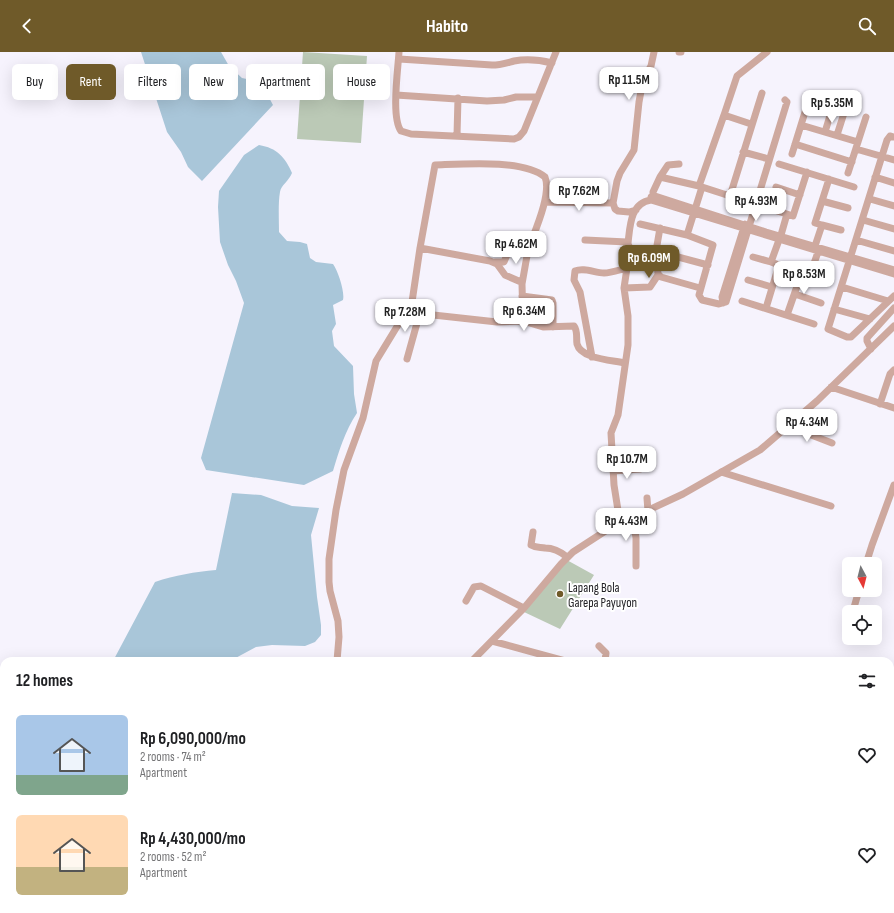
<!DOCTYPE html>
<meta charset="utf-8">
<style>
body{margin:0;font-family:"Sofia Sans Condensed",sans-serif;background:#f6f6f6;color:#202124;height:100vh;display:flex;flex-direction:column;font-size:15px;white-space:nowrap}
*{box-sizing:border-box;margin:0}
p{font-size:13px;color:#757577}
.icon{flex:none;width:22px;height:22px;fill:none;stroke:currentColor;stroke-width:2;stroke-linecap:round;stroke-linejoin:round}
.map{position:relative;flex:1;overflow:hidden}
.panel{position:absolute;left:0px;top:605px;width:894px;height:256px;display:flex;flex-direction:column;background:#fff;border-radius:12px 12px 0 0;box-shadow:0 4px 16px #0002}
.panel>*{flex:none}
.top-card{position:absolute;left:12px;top:12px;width:400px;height:36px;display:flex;gap:8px}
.needle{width:26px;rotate:173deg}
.fabs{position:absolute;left:842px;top:505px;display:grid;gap:8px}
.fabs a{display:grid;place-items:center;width:40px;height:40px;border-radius:6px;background:#fff;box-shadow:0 4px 16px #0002;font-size:20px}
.price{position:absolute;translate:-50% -34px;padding:0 9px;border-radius:8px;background:#fff;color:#222;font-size:13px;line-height:26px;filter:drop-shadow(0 1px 2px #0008)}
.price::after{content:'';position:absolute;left:50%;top:24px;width:12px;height:9px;margin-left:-6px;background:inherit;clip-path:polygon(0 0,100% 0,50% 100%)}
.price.on{background:#6f5a29;color:#fff}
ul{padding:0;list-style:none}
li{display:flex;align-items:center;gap:12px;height:100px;padding:0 16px}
li span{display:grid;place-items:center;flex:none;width:112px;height:80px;border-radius:6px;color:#555}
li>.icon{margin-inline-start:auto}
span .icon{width:48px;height:48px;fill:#fffc;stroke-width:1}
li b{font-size:17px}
h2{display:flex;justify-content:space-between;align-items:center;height:48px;padding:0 16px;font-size:17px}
.chip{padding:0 14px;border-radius:6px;background:#fff;box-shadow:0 4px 16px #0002;font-size:14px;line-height:36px}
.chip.on{background:#6f5a29;color:#fff}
header{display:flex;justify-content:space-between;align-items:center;height:52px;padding:0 16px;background:#6f5a29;color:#fff;font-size:18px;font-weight:700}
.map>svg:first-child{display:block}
.green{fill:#bbc9b6}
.water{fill:#a9c6d9}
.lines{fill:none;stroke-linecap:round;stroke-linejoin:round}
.minor{stroke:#cea99f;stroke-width:7}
.poi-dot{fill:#6f5a29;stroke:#fff;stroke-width:1.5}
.labels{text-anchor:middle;stroke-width:4;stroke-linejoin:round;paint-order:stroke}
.poi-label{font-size:13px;fill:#222125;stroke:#fff;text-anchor:start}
</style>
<header><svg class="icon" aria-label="back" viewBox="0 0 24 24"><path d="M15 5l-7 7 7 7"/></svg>Habito<svg class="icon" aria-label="search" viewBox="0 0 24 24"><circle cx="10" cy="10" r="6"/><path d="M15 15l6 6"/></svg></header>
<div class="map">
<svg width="894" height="861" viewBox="0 0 894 861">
<rect width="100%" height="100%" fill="#f6f3fd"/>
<path class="green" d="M303 0 367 4 361 91 297 87Z
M565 507 594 523 560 577 524 560Z"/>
<path class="water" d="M141 0H221L229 14 242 26 256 29 265 38 273 53 202 129 188 115 181 100 167 80Z
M259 93C277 96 285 105 292 121 289 129 281 133 280 140 278 150 279 169 279 180L287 189 300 190 307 192 310 206 316 210 333 212C338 219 345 240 343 248L333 253 336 272 332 279 334 294 353 314 354 342 357 361C345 379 339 399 333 419L304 433 206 418 201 406 244 251 236 229 228 213 220 190 218 155 219 139 244 103Z
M232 441 261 443 292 454 319 456 311 483 317 545 321 573V583L315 590 305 594 272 593 256 595 230 609H113L155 530C175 523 195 520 216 518Z"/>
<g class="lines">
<path class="minor" d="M399 0C398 17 391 66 401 79L411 82 514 87 519 85 524 79 556 0
M679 0H681
M399 7 492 13C500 13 506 11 514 9 525 7 540 8 552 11
M396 43 487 49 504 48 516 45H537
M724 63 737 24 767 0
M801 73 858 90
M825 80 836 44
M457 83 458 46
M837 83 845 58
M894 85 890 84 887 88 828 277 847 285H851L894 244
M795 92 852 110
M856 97 894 108
M743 100 765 106
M792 102 810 44
M679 112 668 113 660 125 699 134 730 144 762 41
M779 112 854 135
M848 121 866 65
M875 125 894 131
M699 134 724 63 751 72
M776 135 800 143
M653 144V140L660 125
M730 144 739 148
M870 147 894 154
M822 149 848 156
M545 150 613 151
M768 156 793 164 807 120
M636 158 629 160 618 159 615 157 613 151 617 129 620 121 634 98 639 50 643 28 651 14 654 0
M863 168 894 177
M640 172 687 183 713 193 699 243 702 248 719 252 726 250 787 50 785 48
M822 173 841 178
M660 176 656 199 658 222 661 225 700 236
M687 183 702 135
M781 183 787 162
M585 188 627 190 630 196 624 236 628 264V293L618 363 611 381 614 433 620 471
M856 188 894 199
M628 191C630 175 630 151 651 148
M815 194 822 173 815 171 829 127
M420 196 490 209 497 212 505 223 521 230 522 232 523 269
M656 199 708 213
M753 205 771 210
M894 218 766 180 655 144 651 145V148L894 222
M810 223 818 200
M748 228 772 235
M522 232 528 198
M842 235 888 249
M624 236 650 235 658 223
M795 242 821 251
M522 244 552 248 553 251V275
M742 249 814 272
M723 251 722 245 745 172
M766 256 779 213 771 210 779 188
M834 257 870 267
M406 260 497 270 523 269 543 275 574 274C578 279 576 286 577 292 581 307 612 308 625 311
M787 263 802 220 824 228
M871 297 867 289V286L894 256
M592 305 580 240 574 228 575 219C584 215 595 221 604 221 611 221 619 218 627 216
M407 307 417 271 409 264 408 260
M831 335 894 356
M880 352 890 322 894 318
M788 374 832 391
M613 419 640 417
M721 420 831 454
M647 446 648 459
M633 465 636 486V514
M533 480 531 493C536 496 540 495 545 496 553 496 561 500 567 505
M866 512 872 493 894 433
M466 549 474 535 481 534 524 556
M853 559 859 538
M492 589 565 609
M599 594 606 601 605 609
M337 609 339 585 338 569 330 539 329 530V507L336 458 344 418 363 366 376 309 412 250 420 196 435 113C463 112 523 107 545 125 552 142 534 181 528 198H509L504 210H495
M472 609 524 556 561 512 573 500 610 476 683 442 760 398 817 349 894 274
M890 733 894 721
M890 742 894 744
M890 778 894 779
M0 798 4 801
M96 857 106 861
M252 857 262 861
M329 857 334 858H352L362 861
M505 857V861
M15 861 16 857
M114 861 115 857
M157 861 159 857
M237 861 239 857
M291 861 292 857
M887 861 888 857"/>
</g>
<circle class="poi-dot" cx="560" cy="542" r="4"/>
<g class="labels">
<g class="poi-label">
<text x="568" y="540">Lapang Bola<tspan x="568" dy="15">Garepa Payuyon</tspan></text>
</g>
</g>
</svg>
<div class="fabs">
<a><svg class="needle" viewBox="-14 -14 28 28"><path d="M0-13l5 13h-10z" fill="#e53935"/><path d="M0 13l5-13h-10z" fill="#757577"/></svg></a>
<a><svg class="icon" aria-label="locate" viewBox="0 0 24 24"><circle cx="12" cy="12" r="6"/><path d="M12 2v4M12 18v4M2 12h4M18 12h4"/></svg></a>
</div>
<b class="price" style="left:629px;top:49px">Rp 11.5M</b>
<b class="price" style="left:832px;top:72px">Rp 5.35M</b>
<b class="price" style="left:579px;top:160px">Rp 7.62M</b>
<b class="price" style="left:756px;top:170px">Rp 4.93M</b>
<b class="price" style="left:516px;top:213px">Rp 4.62M</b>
<b class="price on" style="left:649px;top:227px">Rp 6.09M</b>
<b class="price" style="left:804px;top:243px">Rp 8.53M</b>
<b class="price" style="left:524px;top:280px">Rp 6.34M</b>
<b class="price" style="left:405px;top:281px">Rp 7.28M</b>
<b class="price" style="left:807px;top:391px">Rp 4.34M</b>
<b class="price" style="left:627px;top:428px">Rp 10.7M</b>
<b class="price" style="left:626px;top:490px">Rp 4.43M</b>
<div class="top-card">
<a class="chip">Buy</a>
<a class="chip on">Rent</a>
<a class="chip">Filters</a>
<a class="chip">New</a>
<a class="chip">Apartment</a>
<a class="chip">House</a>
</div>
<section class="panel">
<h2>12 homes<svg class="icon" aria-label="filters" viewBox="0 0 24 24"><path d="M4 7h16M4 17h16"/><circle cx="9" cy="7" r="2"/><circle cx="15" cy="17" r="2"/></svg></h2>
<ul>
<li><span style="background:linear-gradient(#a9c7e8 75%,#7fa58c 0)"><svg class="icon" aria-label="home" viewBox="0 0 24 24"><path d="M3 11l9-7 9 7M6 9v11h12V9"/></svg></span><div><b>Rp 6,090,000/mo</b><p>2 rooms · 74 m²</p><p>Apartment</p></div><svg class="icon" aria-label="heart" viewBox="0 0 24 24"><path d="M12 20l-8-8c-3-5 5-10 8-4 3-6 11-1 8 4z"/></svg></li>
<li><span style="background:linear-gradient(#ffd9b3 65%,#c2b280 0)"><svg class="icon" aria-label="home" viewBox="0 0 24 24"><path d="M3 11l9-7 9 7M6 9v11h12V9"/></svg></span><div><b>Rp 4,430,000/mo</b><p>2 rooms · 52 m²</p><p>Apartment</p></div><svg class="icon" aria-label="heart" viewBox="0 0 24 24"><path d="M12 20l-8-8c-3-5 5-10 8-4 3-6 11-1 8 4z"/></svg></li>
</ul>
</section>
</div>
